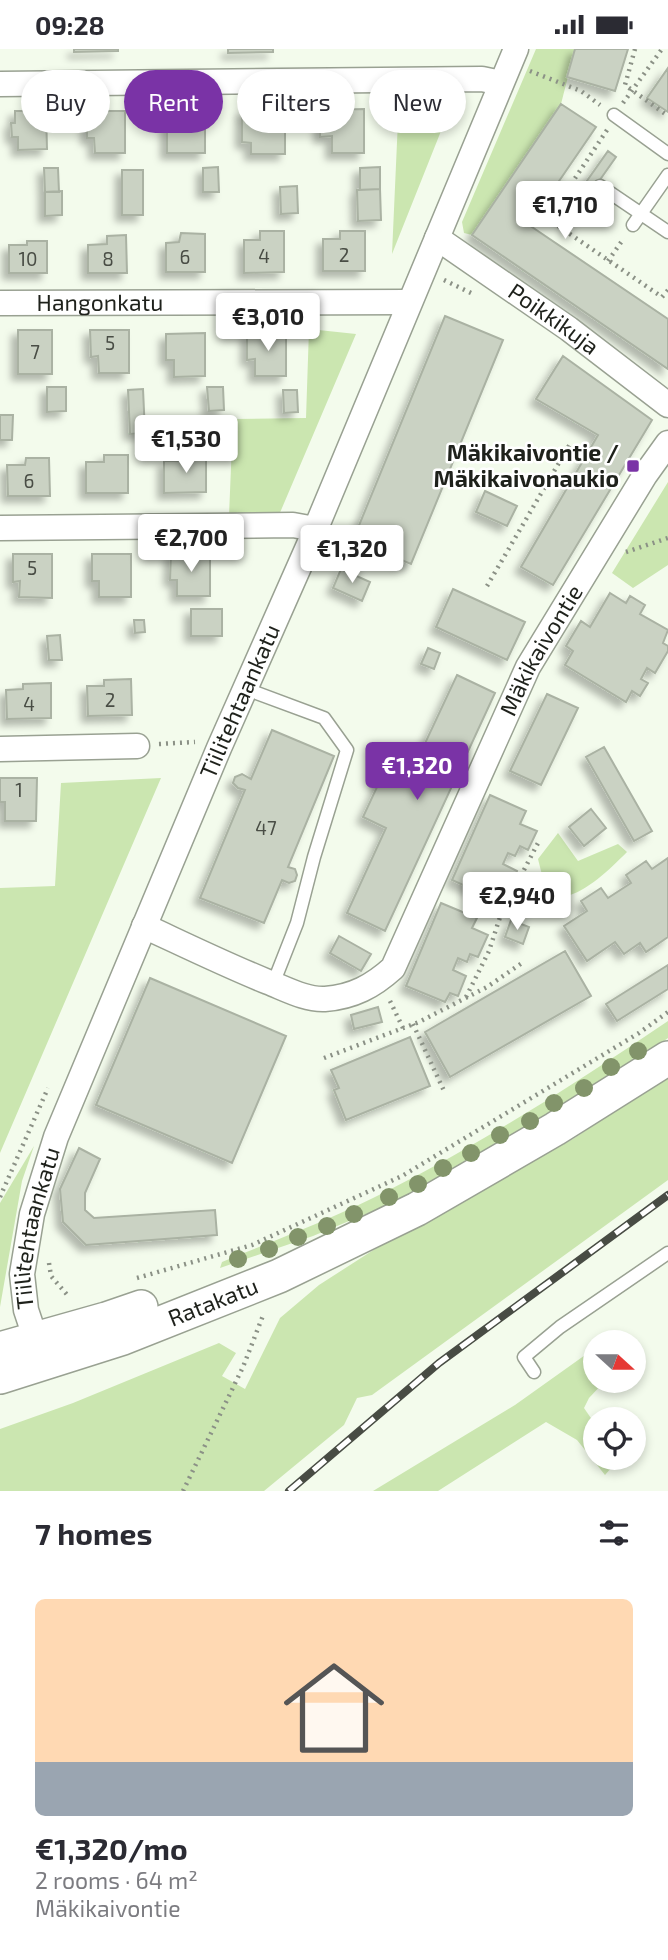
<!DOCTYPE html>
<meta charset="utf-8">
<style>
body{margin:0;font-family:"Exo 2",sans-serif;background:#f2f2f3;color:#2b2b33;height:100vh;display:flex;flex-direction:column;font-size:26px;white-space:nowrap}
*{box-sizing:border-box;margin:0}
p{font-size:23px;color:#7c7c81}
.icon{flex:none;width:38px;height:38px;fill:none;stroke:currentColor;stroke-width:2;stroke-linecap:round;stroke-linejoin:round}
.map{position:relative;height:1442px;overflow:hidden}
.drawer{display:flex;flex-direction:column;background:#fff;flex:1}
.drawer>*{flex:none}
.hud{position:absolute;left:21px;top:21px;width:626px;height:63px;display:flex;gap:14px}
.needle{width:46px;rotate:111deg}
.buttons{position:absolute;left:583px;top:1281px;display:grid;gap:14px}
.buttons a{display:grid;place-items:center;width:63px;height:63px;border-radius:50%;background:#fff;box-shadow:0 4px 10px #0003;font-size:35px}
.price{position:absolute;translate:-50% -60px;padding:0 16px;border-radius:7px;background:#fff;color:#222;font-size:23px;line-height:46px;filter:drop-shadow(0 2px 4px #0008)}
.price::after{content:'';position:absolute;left:50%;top:42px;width:21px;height:16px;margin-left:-10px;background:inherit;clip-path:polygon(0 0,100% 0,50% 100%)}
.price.on{background:#7a33a6;color:#fff}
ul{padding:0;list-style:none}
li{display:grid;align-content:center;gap:14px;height:371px;padding:0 35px}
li+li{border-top:2px solid #e1e1e2}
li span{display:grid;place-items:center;height:217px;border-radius:10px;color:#555}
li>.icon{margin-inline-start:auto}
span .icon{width:126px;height:126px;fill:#fffc;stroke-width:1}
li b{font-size:30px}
h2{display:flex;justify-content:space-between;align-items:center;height:84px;padding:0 35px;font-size:30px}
.chip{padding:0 24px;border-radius:32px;background:#fff;box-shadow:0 4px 10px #0003;font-size:24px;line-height:63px}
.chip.on{background:#7a33a6;color:#fff}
.status{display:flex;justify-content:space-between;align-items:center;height:49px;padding:0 35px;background:#fff;direction:ltr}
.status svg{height:19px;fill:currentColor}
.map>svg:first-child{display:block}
.green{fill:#cbe6b0}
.building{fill:#cad2c3;stroke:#aab2a3;stroke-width:2;filter:url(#shadow)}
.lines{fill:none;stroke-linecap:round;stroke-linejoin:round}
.lane-casing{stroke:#99a192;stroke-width:15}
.street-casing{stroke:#99a192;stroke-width:27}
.secondary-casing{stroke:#99a192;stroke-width:36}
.path{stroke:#8b9186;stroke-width:4.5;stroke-dasharray:2 5;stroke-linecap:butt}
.lane{stroke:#fff;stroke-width:12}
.street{stroke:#fff;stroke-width:24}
.secondary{stroke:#fff;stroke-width:33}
.rail-casing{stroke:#484c44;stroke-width:8}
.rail{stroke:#fff;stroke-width:5;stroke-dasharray:16;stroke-linecap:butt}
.tree{fill:#82946a}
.poi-dot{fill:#7a33a6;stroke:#fff;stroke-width:2.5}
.labels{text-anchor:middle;stroke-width:5;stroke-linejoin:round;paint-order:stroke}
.number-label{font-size:19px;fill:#494d45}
.street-label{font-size:23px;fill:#1e211b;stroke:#fff}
.poi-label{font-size:23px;font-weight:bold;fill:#1e211b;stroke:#fff;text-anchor:end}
</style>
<div class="status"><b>09:28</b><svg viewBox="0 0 49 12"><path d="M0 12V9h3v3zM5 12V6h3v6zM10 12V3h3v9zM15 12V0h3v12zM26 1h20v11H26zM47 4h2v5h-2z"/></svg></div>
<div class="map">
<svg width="668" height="1442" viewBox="0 0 668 1442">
<defs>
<filter id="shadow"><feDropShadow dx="-6" dy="6" stdDeviation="3.5" flood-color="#0004"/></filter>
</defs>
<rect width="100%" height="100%" fill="#f3fbec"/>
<path class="green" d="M536 0H575L561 55 472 186 464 184 462 173Z
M398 71 445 72 392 205Z
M309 280 356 285 279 466 229 467 233 370 306 369Z
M668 433V516L633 539 612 524Z
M161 729 0 1104V839L55 837 61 734Z
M558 784 578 812 618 795 627 803C609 821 588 842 564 848L544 834 538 810Z
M668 972V989L661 994 516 1084 402 1150 313 1187 220 1219 222 1213C278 1190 335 1169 389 1141 486 1092 578 1033 668 972Z
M668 1027V1131L372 1346 357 1349 344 1376 264 1442H0V1380L73 1354 219 1294 236 1304 222 1327 245 1340 280 1269 319 1236 375 1200 573 1090Z
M34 1097 22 1132 0 1258V1154Z
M595 1299V1332H605L589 1349 584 1359 595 1375V1409H620L605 1426 577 1391 546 1373 438 1442H373L515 1356Z"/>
<path class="building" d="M74 0H118V2L74 3Z
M228 0H273V3L228 4Z
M575 0H628L615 42 567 28Z
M668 19V63L647 49Z
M561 55 596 78 529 176 668 270V320L472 186Z
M364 60V104H332V87L320 88V72H325V61Z
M242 61H285V105H251V94L242 93Z
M15 62H46L47 100 18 101V88H12L11 74H15Z
M87 62H125V104H95L94 89H87Z
M167 62H205V104H167Z
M608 102 616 108 580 159 572 153Z
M218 118 219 143H203V119Z
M380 118V140L360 141V119Z
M44 119H58L59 143H45Z
M122 121H143V166H122Z
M297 137 298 164 281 165 280 138Z
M380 140 381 171 358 172 357 141Z
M62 142V166L45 167V143Z
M260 182H284V223L244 224V191H260Z
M340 182H365V222H323V190H340Z
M181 184 205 185V223H166V194L179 193Z
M126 186 127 224H88V196L107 195V187Z
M27 192H47V224H9V196H27Z
M445 267 503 291 411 515 353 491Z
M18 281H52V325H18Z
M90 281H129V324H99L98 307 91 308Z
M205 284V327L174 328V311H166V285Z
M247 284H286V327H255V310L247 311Z
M563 307 652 371 553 536 521 518 598 386 536 350Z
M47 338H66V362L47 363Z
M207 338H223L224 361 209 362Z
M143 340 145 384 130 385 128 341Z
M283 341H297L298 363 284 364Z
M0 366H13L12 391H0Z
M182 405H206V443L164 444V412H182Z
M104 406H128V444H86V413H104Z
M26 409H49L50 447H8L7 416H25Z
M485 442 517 457 507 477 476 463Z
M171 504H210V547H177V531H170Z
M13 505H52V549L19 548 20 532 13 533Z
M92 505H131V548H99V532H92Z
M341 520 370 533 362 552 333 539Z
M453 540 525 573 507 611 436 578Z
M610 544 626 554 630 547 645 556 640 565 668 581 663 594 668 597V602L655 624 647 619 641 630 648 634 640 647 632 642 626 653 565 616 573 602 566 597 581 572 590 578Z
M191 560H222V587H191Z
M134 571H144L145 583 135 584Z
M60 586 62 611H49L47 587Z
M428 599 440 604 434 620 421 615Z
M457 626 495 644 385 882 347 864 386 779 363 768 390 710 413 720Z
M131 630 132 666 88 667 87 637H104V631Z
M51 634V669L7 670 6 641 23 640V635Z
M547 645 578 659 541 736 510 722Z
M272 681 334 707 288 818 295 820 297 826 295 832 289 834 282 831 264 874 200 849 245 741 238 739 233 734 235 728 242 725 251 730Z
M604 698 652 782 634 792 586 708Z
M0 729H37L36 772H5V753H0Z
M490 746 526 762 520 775 537 782 528 801 520 797 515 807 508 804 503 815 517 822 508 842 499 838 494 850 452 831Z
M591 760 606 779 584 797 569 778Z
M668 809V888L646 903 640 894 624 905 615 893 587 912 564 877 587 862 581 852 601 839 608 849 631 834 626 826 646 812 652 820Z
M441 854 477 869 472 879 488 886 478 908 470 905 467 913 458 909 453 921 466 927 458 947 450 944 445 953 406 937Z
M511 871 529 878 523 895 505 888Z
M339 887 371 905 361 922 330 904Z
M565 902 591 947 450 1028 425 983Z
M668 916V940L617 972 606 955Z
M150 929 286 987 232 1114 96 1056Z
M378 958 382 973 354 980 351 966Z
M410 988 430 1037 346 1071 334 1041 339 1039 331 1021Z
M79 1099 100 1110 85 1144V1161L94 1169 215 1161 217 1186 86 1196 63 1173 60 1140Z"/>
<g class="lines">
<g class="lane-casing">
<path id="lane" d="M614 66 668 105
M600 137 668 183
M633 176 668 126
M246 640 324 669 347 701 314 808 297 874 273 935
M534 1323 524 1308 560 1278 668 1204"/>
</g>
<g class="street-casing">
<g id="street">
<path d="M0 35 482 30 501 34"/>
<path id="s1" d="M437 189 569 280 668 356"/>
<path id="s2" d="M0 254 409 253"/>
<path d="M0 479 293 476 315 480"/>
<path d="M0 700 137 697"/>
<path id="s3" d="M144 877C185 896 226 916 268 933 286 940 306 951 325 950 353 948 373 937 393 919L528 618 645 426 668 394"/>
<path id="s4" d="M41 1306 26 1261 22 1225 32 1165 56 1088 219 699 311 491 516 0"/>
</g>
</g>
<g class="secondary-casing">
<g id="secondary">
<path d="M0 1300 106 1270 141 1258"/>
<path id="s5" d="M0 1328 123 1289 279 1227 417 1160 555 1080 668 1009"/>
</g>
</g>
<path class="path" d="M635 0 625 36 668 67
M530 22 581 42 600 56
M623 54 662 0
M607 81 548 170 662 248 668 241
M608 212 624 189
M444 231 471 244
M626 503 668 489
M487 537 570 395
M159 695 195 693
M466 948 489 902 501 865 538 794
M390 952 403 979
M413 975 445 1044
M324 1009 419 973 487 938 522 914
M0 1148 48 1039
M49 1214 51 1227 69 1248
M137 1229 252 1196 402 1127 639 984 668 963
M183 1442 243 1318 264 1264"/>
<use href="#lane" class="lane"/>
<use href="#street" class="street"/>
<use href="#secondary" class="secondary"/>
<g class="rail-casing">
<path id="rail" d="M289 1442 439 1314 668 1146"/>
</g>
<use href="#rail" class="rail"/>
</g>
<g class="tree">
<circle cx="638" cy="1002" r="9"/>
<circle cx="611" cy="1018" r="9"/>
<circle cx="584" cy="1039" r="9"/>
<circle cx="554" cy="1054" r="9"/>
<circle cx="530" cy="1072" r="9"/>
<circle cx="500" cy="1086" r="9"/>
<circle cx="471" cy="1104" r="9"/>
<circle cx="443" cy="1119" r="9"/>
<circle cx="418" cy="1135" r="9"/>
<circle cx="389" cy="1148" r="9"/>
<circle cx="354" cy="1165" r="9"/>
<circle cx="327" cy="1177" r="9"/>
<circle cx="298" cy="1188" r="9"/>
<circle cx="269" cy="1200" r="9"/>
<circle cx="238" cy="1210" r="9"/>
</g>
<rect class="poi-dot" x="626" y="410" width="14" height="14" rx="3.5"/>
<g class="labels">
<g class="number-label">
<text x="344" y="213">2</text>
<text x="264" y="214">4</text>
<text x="185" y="215">6</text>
<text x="28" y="217">10</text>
<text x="108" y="217">8</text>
<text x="110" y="301">5</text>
<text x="35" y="310">7</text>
<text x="29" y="439">6</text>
<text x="32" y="526">5</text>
<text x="110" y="658">2</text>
<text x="29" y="662">4</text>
<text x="19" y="748">1</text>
<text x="266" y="786">47</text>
</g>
<g class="street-label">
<text dy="8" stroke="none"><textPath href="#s2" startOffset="100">Hangonkatu</textPath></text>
<text dy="8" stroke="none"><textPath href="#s1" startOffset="142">Poikkikuja</textPath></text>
<text dy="8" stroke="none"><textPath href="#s3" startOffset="623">Mäkikaivontie</textPath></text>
<text dy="8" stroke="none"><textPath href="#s4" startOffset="698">Tiilitehtaankatu</textPath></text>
<text dy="8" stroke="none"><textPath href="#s4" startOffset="131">Tiilitehtaankatu</textPath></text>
<text dy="8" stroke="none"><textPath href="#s5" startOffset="226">Ratakatu</textPath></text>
</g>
<g class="poi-label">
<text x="619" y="412">Mäkikaivontie /<tspan x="619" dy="26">Mäkikaivonaukio</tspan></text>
</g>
</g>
</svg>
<div class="buttons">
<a><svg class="needle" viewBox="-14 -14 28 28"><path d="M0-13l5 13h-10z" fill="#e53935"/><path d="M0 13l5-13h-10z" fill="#7c7c81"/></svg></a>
<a><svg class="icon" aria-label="locate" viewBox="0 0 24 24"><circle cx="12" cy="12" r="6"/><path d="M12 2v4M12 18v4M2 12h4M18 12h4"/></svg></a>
</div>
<b class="price" style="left:565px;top:192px">€1,710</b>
<b class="price" style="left:268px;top:304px">€3,010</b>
<b class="price" style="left:186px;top:426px">€1,530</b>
<b class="price" style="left:191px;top:525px">€2,700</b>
<b class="price" style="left:352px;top:536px">€1,320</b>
<b class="price on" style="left:417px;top:753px">€1,320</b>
<b class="price" style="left:517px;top:883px">€2,940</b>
<div class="hud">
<a class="chip">Buy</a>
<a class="chip on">Rent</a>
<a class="chip">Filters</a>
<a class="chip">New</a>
</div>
</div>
<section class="drawer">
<h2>7 homes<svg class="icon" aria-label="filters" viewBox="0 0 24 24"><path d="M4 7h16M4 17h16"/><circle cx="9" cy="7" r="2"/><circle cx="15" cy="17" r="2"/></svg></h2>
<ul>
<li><span style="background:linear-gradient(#ffd9b3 75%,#9aa5b1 0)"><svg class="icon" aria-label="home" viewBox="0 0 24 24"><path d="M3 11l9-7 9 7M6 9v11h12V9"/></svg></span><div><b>€1,320/mo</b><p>2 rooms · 64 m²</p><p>Mäkikaivontie</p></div></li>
</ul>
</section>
